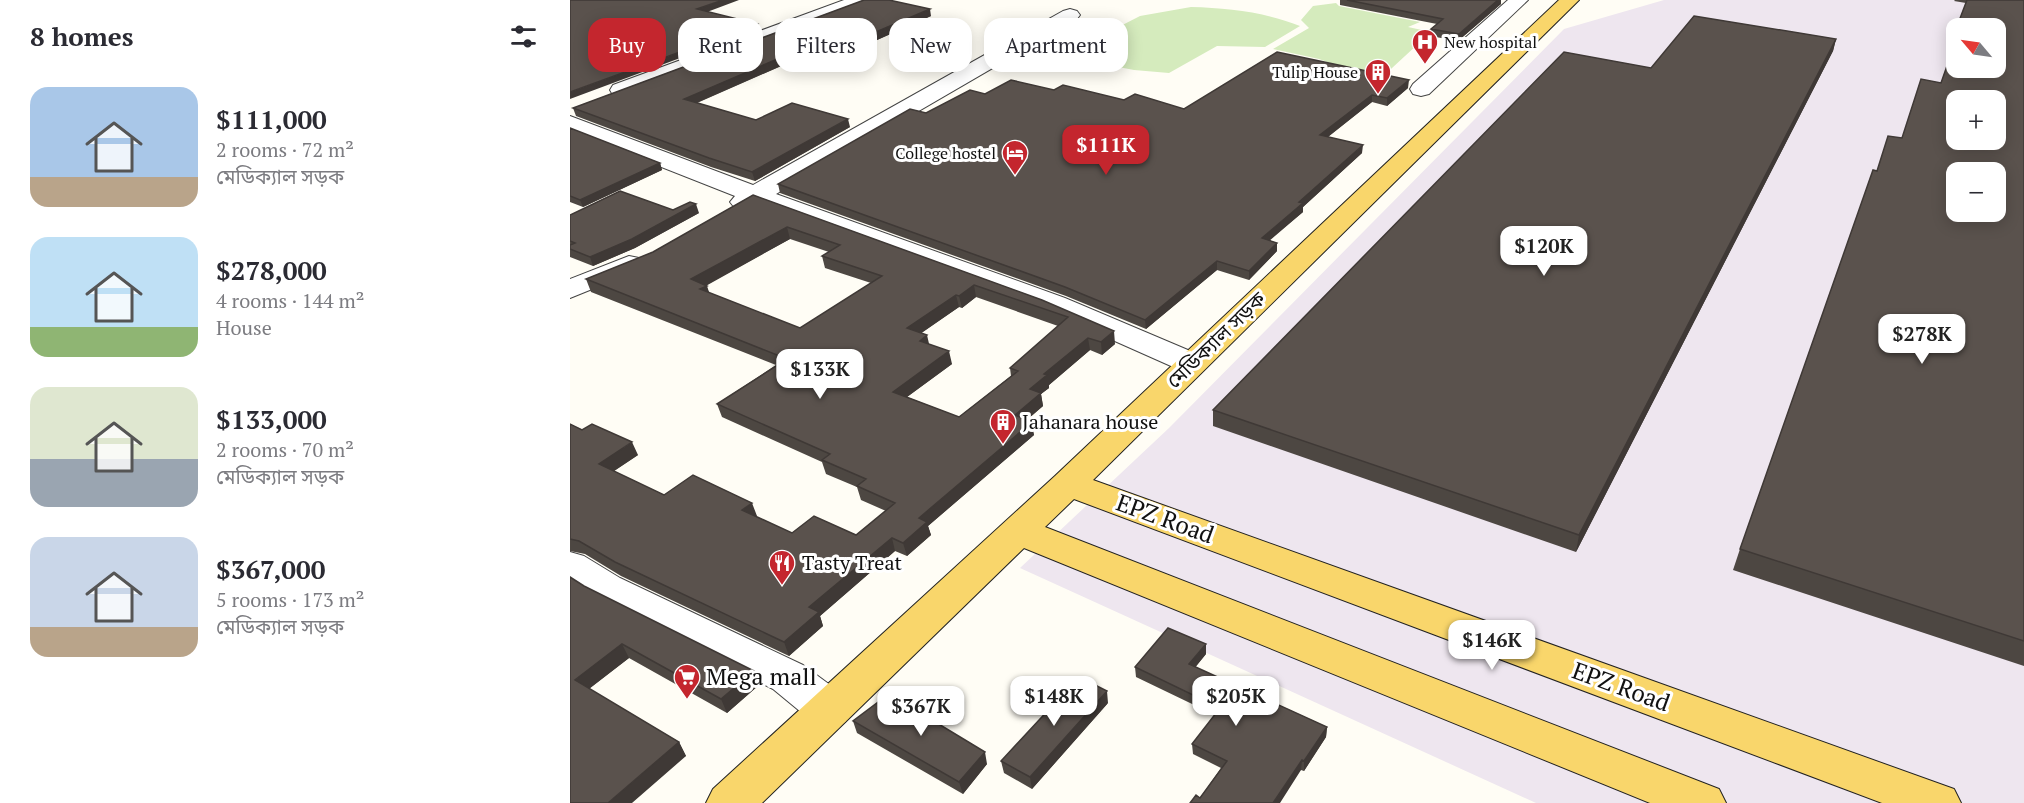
<!DOCTYPE html>
<meta charset="utf-8">
<style>
body{margin:0;font-family:"PT Serif","Noto Sans Bengali",serif;background:#f7f7f7;color:#2b2b33;height:100vh;display:flex;flex-direction:column;font-size:22px;white-space:nowrap}
*{box-sizing:border-box;margin:0}
p{font-size:20px;color:#7c7c81}
.icon{flex:none;width:33px;height:33px;fill:none;stroke:currentColor;stroke-width:2;stroke-linecap:round;stroke-linejoin:round}
.map{position:relative;flex:1;overflow:hidden}
.panel{display:flex;flex-direction:column;background:#fff;width:570px}
.panel>*{flex:none}
.banner{position:absolute;left:18px;top:18px;width:570px;height:54px;display:flex;gap:12px}
.needle{width:39px;rotate:299deg}
.fabs{position:absolute;left:1376px;top:18px;display:grid;gap:12px}
.fabs a{display:grid;place-items:center;width:60px;height:60px;border-radius:12px;background:#fff;box-shadow:0 3px 15px #0003;font-size:30px}
.price{position:absolute;translate:-50% -51px;padding:0 14px;border-radius:12px;background:#fff;color:#222;font-size:20px;line-height:39px;filter:drop-shadow(0 2px 3px #0008)}
.price::after{content:'';position:absolute;left:50%;top:36px;width:18px;height:14px;margin-left:-9px;background:inherit;clip-path:polygon(0 0,100% 0,50% 100%)}
.price.on{background:#c4262e;color:#fff}
ul{padding:0;list-style:none}
li{display:flex;align-items:center;gap:18px;height:150px;padding:0 30px}
li span{display:grid;place-items:center;flex:none;width:168px;height:120px;border-radius:18px;color:#555}
li>.icon{margin-inline-start:auto}
span .icon{width:72px;height:72px;fill:#fffc;stroke-width:1}
li b{font-size:26px}
h2{display:flex;justify-content:space-between;align-items:center;height:72px;padding:0 30px;font-size:26px}
.tag{padding:0 21px;border-radius:18px;background:#fff;box-shadow:0 3px 15px #0003;font-size:21px;line-height:54px}
.tag.on{background:#c4262e;color:#fff}
main{display:flex;flex:1;min-height:0}
.map>svg:first-child{display:block}
.industrial{fill:#eee6ef;fill-rule:evenodd}
.green{fill:#d5ebbd}
.lines{fill:none;stroke-linecap:round;stroke-linejoin:round}
.minor-casing{stroke:#444;stroke-width:2}
.major-casing{stroke:#222;stroke-width:2}
.minor{fill:#fff;fill-rule:evenodd}
.major{fill:#f9d66b;fill-rule:evenodd}
.wall{fill:#4d4742;fill-rule:evenodd}
.shaded-wall{fill:#3f3936}
.building{fill:#5a524d;stroke:#3f3936;stroke-width:1.5;fill-rule:evenodd}
.labels{text-anchor:middle;stroke-width:6;stroke-linejoin:round;paint-order:stroke}
.far-poi-label{font-size:16px;fill:#111;stroke:#fff;text-anchor:end}
.street-label{font-size:20px;fill:#111;stroke:#fff}
.poi-label{font-size:20px;fill:#111;stroke:#fff;text-anchor:start}
.near-street-label{font-size:24px;fill:#111;stroke:#fff}
.near-poi-label{font-size:24px;fill:#111;stroke:#fff;text-anchor:start}
</style>
<main>
<section class="panel">
<h2>8 homes<svg class="icon" aria-label="filters" viewBox="0 0 24 24"><path d="M4 7h16M4 17h16"/><circle cx="9" cy="7" r="2"/><circle cx="15" cy="17" r="2"/></svg></h2>
<ul>
<li><span style="background:linear-gradient(#a9c7e8 75%,#b9a48a 0)"><svg class="icon" aria-label="home" viewBox="0 0 24 24"><path d="M3 11l9-7 9 7M6 9v11h12V9"/></svg></span><div><b>$111,000</b><p>2 rooms · 72 m²</p><p>মেডিক্যাল সড়ক</p></div></li>
<li><span style="background:linear-gradient(#bfe0f5 75%,#8fb573 0)"><svg class="icon" aria-label="home" viewBox="0 0 24 24"><path d="M3 11l9-7 9 7M6 9v11h12V9"/></svg></span><div><b>$278,000</b><p>4 rooms · 144 m²</p><p>House</p></div></li>
<li><span style="background:linear-gradient(#dfe7d0 60%,#9aa5b1 0)"><svg class="icon" aria-label="home" viewBox="0 0 24 24"><path d="M3 11l9-7 9 7M6 9v11h12V9"/></svg></span><div><b>$133,000</b><p>2 rooms · 70 m²</p><p>মেডিক্যাল সড়ক</p></div></li>
<li><span style="background:linear-gradient(#c9d6e8 75%,#b9a48a 0)"><svg class="icon" aria-label="home" viewBox="0 0 24 24"><path d="M3 11l9-7 9 7M6 9v11h12V9"/></svg></span><div><b>$367,000</b><p>5 rooms · 173 m²</p><p>মেডিক্যাল সড়ক</p></div></li>
</ul>
</section>
<div class="map">
<svg width="1454" height="803" viewBox="0 0 1454 803">
<rect width="100%" height="100%" fill="#fffdf5"/>
<path class="industrial" d="M1094 0H1454V803H966L450 568 599 428 994 29ZM1386 28H1425V68H1386ZM1386 100H1425V140H1386ZM1386 172H1425V212H1386Z"/>
<path class="green" d="M766 3 769 6 850 22 838 27 861 32 809 80 749 59 703 49 739 28 731 20 743 6Z
M621 7C659 8 694 12 730 26L695 47 647 46 599 73 564 70 507 59 464 46 494 28 531 36 570 16Z"/>
<g class="lines">
<g class="minor-casing">
<path id="minor" d="M274 0H300L298 4 59 95 51 97 43 95 40 90 43 85Z
M938 0H958L859 94 851 96 843 94 840 89 843 84Z
M500 9 507 11 510 15 507 19 206 194 495 298 632 356 637 363 632 370 621 372 610 370 475 310 187 205 173 210 164 207 160 202 165 196 0 131V116L183 185 493 11Z
M59 256 69 258 73 264 69 270 0 298V279Z
M0 552 14 556 50 578 233 665 275 696 281 709 275 722 259 727 243 722 203 689 22 598 0 584Z"/>
</g>
<g class="major-casing">
<path id="major" d="M989 0H1009L523 480 1384 789 1391 803H1312L504 499 475 527 1149 789 1156 803H1080L454 548 192 803H136L143 789 485 476Z"/>
</g>
<use href="#minor" class="minor"/>
<use href="#major" class="major"/>
</g>
<path class="wall" d="M294 0 361 16 307 40 284 34 127 103 186 120 280 127 185 181 141 167 6 116 3 108Z
M770 0H931V4L888 41 860 36 861 29 867 24 770 5Z
M1385 0H1454V666L1163 570 1170 549 1307 171 1332 138 1371 83 1425 28H1387L1396 3 1384 1Z
M1266 39 1263 51 1006 552 643 426V410L1081 68Z
M838 88 817 106 802 102 758 137 792 153 733 207V212L699 240 707 251 679 280 647 270 576 329 496 296 210 193 208 184 356 113 415 94 484 90 614 109Z
M0 128 90 163 92 170 13 207 0 202Z
M183 195 472 300 545 344 532 355 520 350 479 385V388L471 394 473 406 457 420 464 435 358 526 361 535 337 556 325 551 250 616 253 626 219 656 51 576 15 554 0 551V424L68 455 44 471 94 495 187 516V517L222 533 286 535 316 511 291 500 287 487 256 474 252 462 152 417 147 404 206 365 21 292 16 279 83 252ZM220 239 259 252 252 256 255 268 301 283 230 328 139 293 136 285ZM406 297 488 326 440 368 441 376 389 417 337 397 382 364 359 344 351 333 389 307 392 308Z
M103 210 129 213 65 248 23 266 0 257V215Z
M14 586 189 685 157 713 59 658 19 689 109 742 116 756 0 803Z
M636 654 625 667 757 727 756 737 734 771 731 770 630 798 651 768 623 754 622 744 645 715 566 677 565 667Z
M538 703 462 789 434 773 431 761Z
M283 721 417 764 393 794 287 733Z"/>
<path class="shaded-wall" d="M153 0H169L129 15 127 9Z
M928 0H931V4L888 41 889 34Z
M360 9 361 16 307 40 306 32Z
M187 24 188 29 0 99V92Z
M282 27 284 34 117 107 114 99Z
M1266 39 1263 51 1006 552 1009 535Z
M839 80 838 88 817 106V98Z
M802 95V102L750 143V135Z
M278 119 280 127 185 181 182 172Z
M793 145 792 153 733 207V212L692 247V238L729 202Z
M90 163 92 170 13 207 10 200Z
M126 204 129 213 65 248 23 266 20 257Z
M217 227 220 239 125 292 121 279Z
M707 243V251L679 280V271Z
M647 261V270L576 329 575 320Z
M404 285 406 297 392 308 389 296Z
M137 286 141 298 130 289Z
M386 295 389 307 340 341 337 328Z
M544 331 545 344 532 355 531 342Z
M357 335 360 348 350 341Z
M518 338 520 350 479 385V388L471 394 473 406 447 428 445 415 460 389 474 374Z
M379 351 382 364 326 405 323 392Z
M462 422 464 435 358 526 361 535 337 556 333 543 349 518Z
M62 442 68 455 35 477 29 464Z
M182 503 187 516 177 523 172 510Z
M322 538 325 551 250 616 253 626 219 656 214 642 239 607Z
M52 644 59 658 12 694 5 680Z
M636 644V654L620 674 619 664Z
M184 671 189 685 157 713 151 699Z
M537 691 538 703 462 789 460 777Z
M757 727 756 737 734 771V761Z
M109 742 116 756 62 803H38Z
M415 752 417 764 393 794 389 782Z
M732 760 731 770 710 803H703Z"/>
<path class="building" d="M0 0H153L127 9 187 24 0 92Z
M294 0H319L360 9 306 32 282 27 114 99 186 120 222 103 278 119 182 172 139 158 3 108Z
M777 0H928L889 34 861 29 873 19Z
M1397 0H1454V641L1170 549 1303 170 1307 171 1318 136 1332 138 1351 79 1371 83 1386 40V68H1425V28H1390L1392 22 1389 21ZM1386 100H1425V140H1386ZM1386 172H1425V212H1386Z
M1124 16 1266 39 1009 535 643 410 994 52 1081 68Z
M707 52 839 80 817 98 802 95 750 135 793 145 729 202 733 203 692 238 707 243 679 271 647 261 575 320 495 287 208 184 340 109 356 113 400 90 415 94 441 80 484 90 493 85 554 100 565 94 614 109Z
M0 128 90 163 10 200 0 196Z
M50 191 103 210 120 202 126 204 62 239 20 257 0 249V245L5 243 0 241V215Z
M183 195 472 300 544 331 531 342 518 338 474 374 477 375 460 389 471 393 445 415 462 422 349 518 357 522 333 543 322 538 239 607 249 612 214 642 45 562 9 541 0 539V424L12 430 22 424 62 442 29 464 94 495 123 475 182 503 172 510 222 533 244 516 286 535 325 503 287 486 296 479 252 460 260 454 147 404 217 359 16 279 83 252ZM217 227 270 245 252 256 312 276 230 328 130 289 137 286 121 279ZM404 285 498 317 440 368 448 371 389 417 323 392 379 351 350 341 357 335 337 328 386 295 389 296Z
M0 577 14 586 184 671 151 699 52 644 5 680 109 742 38 803H0Z
M598 628 636 644 619 664 757 727 734 761 732 760 703 803H620L626 795 630 798 657 761 622 744 650 708 565 667Z
M509 677 537 691 460 777 431 761Z
M319 694 415 752 389 782 283 721Z"/>
<defs>
<g id="hospital-pin" transform="scale(1.35)"><path d="M0 17L-7.5 6A9.5 9.5 0 1 1 7.5 6Z" fill="#c4262e" stroke="#fff"/><path d="M-5-5h3v3.5h4V-5h3V5h-3V1.5h-4V5h-3Z" fill="#fff"/></g>
<g id="building-pin" transform="scale(1.35)"><path d="M0 17L-7.5 6A9.5 9.5 0 1 1 7.5 6Z" fill="#c4262e" stroke="#fff"/><path d="M-4-6H4V6H1V3H-1V6H-4ZM-2.5-4.3h1.7v1.8h-1.7ZM.8-4.3h1.7v1.8H.8ZM-2.5-1h1.7V.8h-1.7ZM.8-1h1.7V.8H.8Z" fill="#fff"/></g>
<g id="hotel-pin" transform="scale(1.35)"><path d="M0 17L-7.5 6A9.5 9.5 0 1 1 7.5 6Z" fill="#c4262e" stroke="#fff"/><path d="M-6-4.5h1.5V1H6V5H4.5V3h-9V5H-6ZM-4 0a1.8 1.8 0 1 1 3.6 0ZM.5 0V-2.5h3Q6-2.5 6 0Z" fill="#fff"/></g>
<g id="restaurant-pin" transform="scale(1.35)"><path d="M0 17L-7.5 6A9.5 9.5 0 1 1 7.5 6Z" fill="#c4262e" stroke="#fff"/><path d="M-5-6h1v4h1v-4h1v4h1v-4h1v5L-1.5 .5V6h-2V.5L-5-1ZM5-6V6H3V1.5H1.5Q1.5-4 5-6Z" fill="#fff"/></g>
<g id="supermarket-pin" transform="scale(1.35)"><path d="M0 17L-7.5 6A9.5 9.5 0 1 1 7.5 6Z" fill="#c4262e" stroke="#fff"/><path d="M-6-5.5h2.5l.6 2H6L4.5 2H-2.5L-4.4-4H-6ZM-1.5 3.2a1.3 1.3 0 1 0 .1 0ZM3 3.2a1.3 1.3 0 1 0 .1 0Z" fill="#fff"/></g>
</defs>
<g fill-rule="evenodd">
<use href="#hospital-pin" x="855" y="42"/>
<use href="#building-pin" x="808" y="72"/>
<use href="#hotel-pin" x="445" y="153"/>
<use href="#building-pin" x="433" y="422"/>
<use href="#restaurant-pin" x="212" y="563"/>
<use href="#supermarket-pin" x="117" y="677"/>
</g>
<g class="labels">
<g class="far-poi-label">
<text x="874" y="48" text-anchor="start">New hospital</text>
<text x="788" y="78">Tulip House</text>
<text x="426" y="159">College hostel</text>
</g>
<g class="street-label">
<text transform="translate(646 340) rotate(-44)" y="7">মেডিক্যাল সড়ক</text>
</g>
<g class="poi-label">
<text x="452" y="429">Jahanara house</text>
<text x="232" y="570">Tasty Treat</text>
</g>
<g class="near-street-label">
<text transform="translate(595 519) rotate(20)" y="8">EPZ Road</text>
<text transform="translate(1051 687) rotate(20)" y="8">EPZ Road</text>
</g>
<g class="near-poi-label">
<text x="136" y="685">Mega mall</text>
</g>
</g>
</svg>
<div class="fabs">
<a><svg class="needle" viewBox="-14 -14 28 28"><path d="M0-13l5 13h-10z" fill="#e53935"/><path d="M0 13l5-13h-10z" fill="#7c7c81"/></svg></a>
<a>+</a>
<a>−</a>
</div>
<b class="price on" style="left:536px;top:176px">$111K</b>
<b class="price" style="left:974px;top:277px">$120K</b>
<b class="price" style="left:1352px;top:365px">$278K</b>
<b class="price" style="left:250px;top:400px">$133K</b>
<b class="price" style="left:922px;top:671px">$146K</b>
<b class="price" style="left:484px;top:727px">$148K</b>
<b class="price" style="left:666px;top:727px">$205K</b>
<b class="price" style="left:351px;top:737px">$367K</b>
<div class="banner">
<a class="tag on">Buy</a>
<a class="tag">Rent</a>
<a class="tag">Filters</a>
<a class="tag">New</a>
<a class="tag">Apartment</a>
</div>
</div>
</main>
